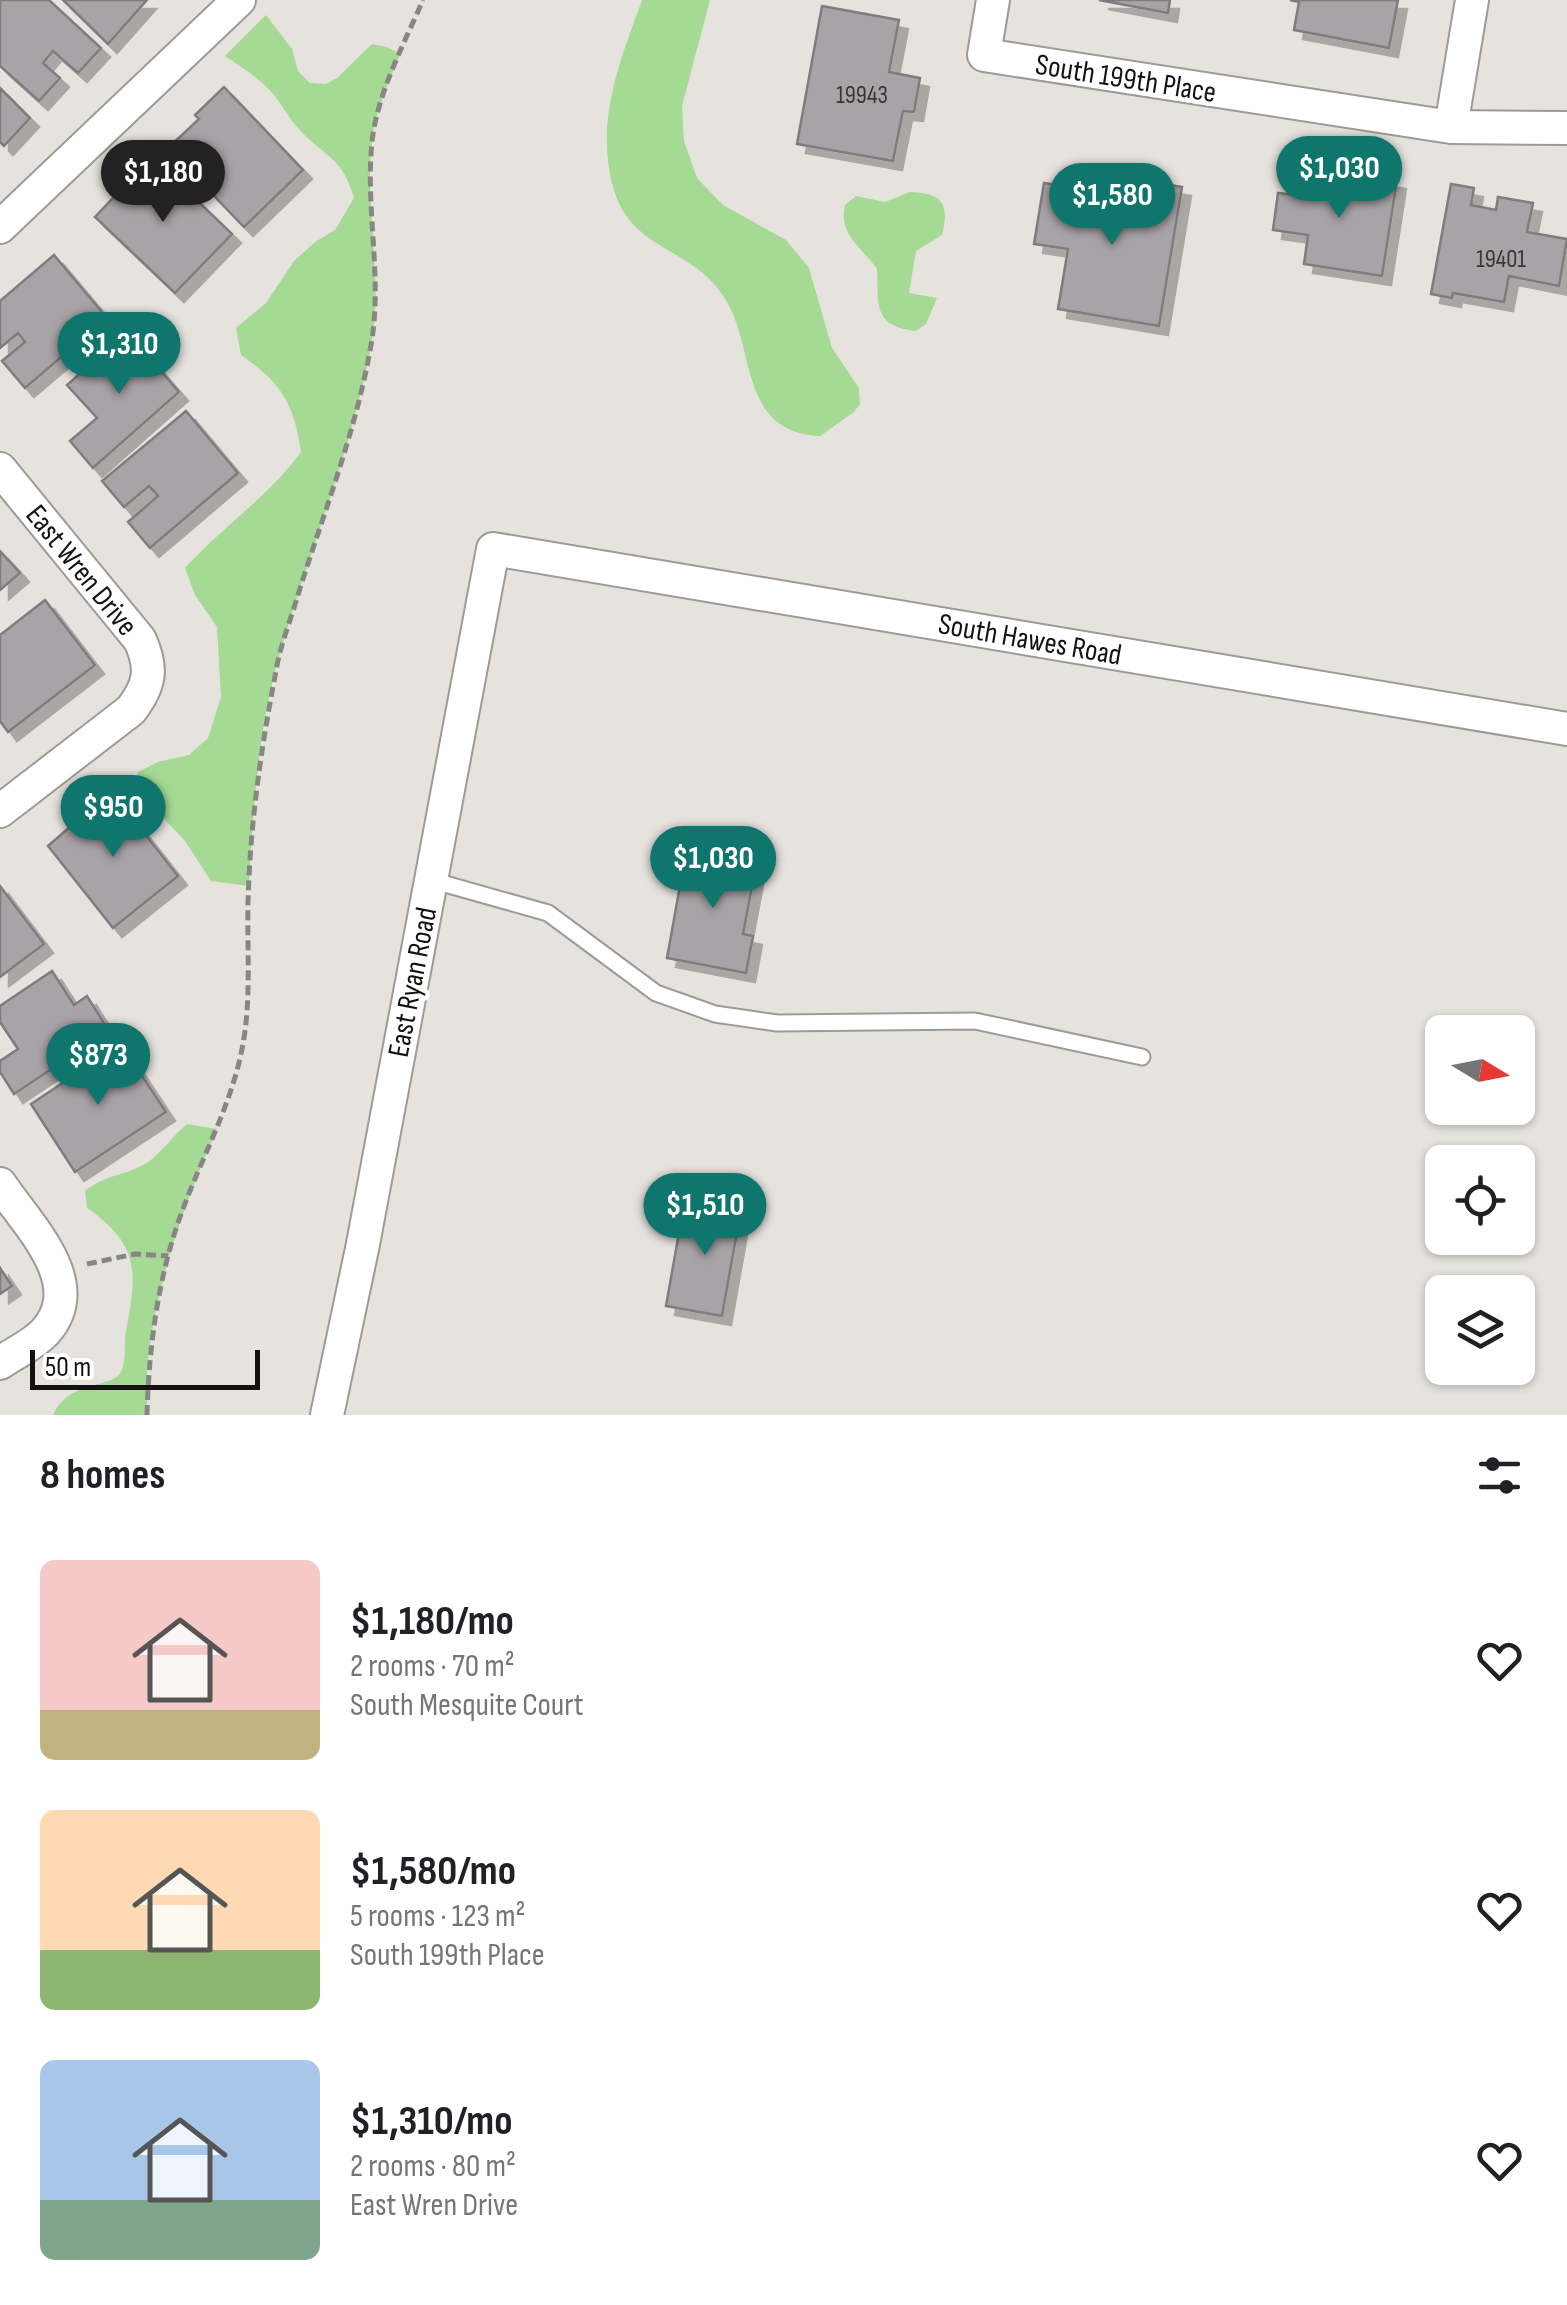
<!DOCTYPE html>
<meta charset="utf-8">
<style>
body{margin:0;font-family:"Sofia Sans Condensed",sans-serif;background:#f6f6f6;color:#202124;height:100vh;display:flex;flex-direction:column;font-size:38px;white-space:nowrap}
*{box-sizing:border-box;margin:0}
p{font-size:32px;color:#757577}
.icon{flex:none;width:55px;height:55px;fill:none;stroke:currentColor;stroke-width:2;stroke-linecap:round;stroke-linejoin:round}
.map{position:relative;height:1415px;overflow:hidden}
.side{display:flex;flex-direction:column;background:#fff;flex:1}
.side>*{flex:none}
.needle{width:65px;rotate:100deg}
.controls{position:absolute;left:1425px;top:1015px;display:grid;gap:20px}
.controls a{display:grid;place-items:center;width:110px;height:110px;border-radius:15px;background:#fff;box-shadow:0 2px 8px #0004;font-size:50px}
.scale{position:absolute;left:30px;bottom:25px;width:230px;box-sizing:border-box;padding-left:10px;border:5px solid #131211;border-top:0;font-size:28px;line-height:35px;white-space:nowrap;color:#131211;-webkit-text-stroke:8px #fff;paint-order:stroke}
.price{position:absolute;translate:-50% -85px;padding:0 22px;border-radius:35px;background:#0f766e;color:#fff;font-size:32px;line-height:65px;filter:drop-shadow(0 2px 5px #0008)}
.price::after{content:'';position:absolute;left:50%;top:60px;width:30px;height:22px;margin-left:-15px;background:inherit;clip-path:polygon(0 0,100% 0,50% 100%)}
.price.current{background:#222;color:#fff}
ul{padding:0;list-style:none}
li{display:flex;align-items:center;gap:30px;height:250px;padding:0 40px}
li span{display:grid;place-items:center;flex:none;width:280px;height:200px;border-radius:15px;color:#555}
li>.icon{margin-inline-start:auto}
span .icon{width:120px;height:120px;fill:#fffc;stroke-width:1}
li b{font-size:42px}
h2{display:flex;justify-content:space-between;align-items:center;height:120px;padding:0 40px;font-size:42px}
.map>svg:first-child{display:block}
.green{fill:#a5da94}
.building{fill:#a8a3a6;stroke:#807b7e;stroke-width:2.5;filter:url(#shadow)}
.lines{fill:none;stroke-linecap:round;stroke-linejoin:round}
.service-casing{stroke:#9e9b96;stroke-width:19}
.minor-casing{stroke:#9e9b96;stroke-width:36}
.path{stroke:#888684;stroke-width:5;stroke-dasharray:10 5;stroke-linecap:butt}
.service{stroke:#fff;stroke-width:15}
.minor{stroke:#fff;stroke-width:32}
.labels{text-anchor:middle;stroke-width:9;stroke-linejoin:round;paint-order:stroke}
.number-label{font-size:25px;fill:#383636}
.street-label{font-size:30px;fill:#131211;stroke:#fff}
</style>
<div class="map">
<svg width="1567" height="1415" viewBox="0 0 1567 1415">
<defs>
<filter id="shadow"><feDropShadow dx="9" dy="9" stdDeviation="0" flood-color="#0004"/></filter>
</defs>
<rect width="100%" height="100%" fill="#e6e3df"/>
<path class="green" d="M642 0H710L682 106 684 141 697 178 723 205 786 240 809 268 832 348 859 388 860 404 854 412 820 436C737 432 757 347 724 297 690 245 631 252 613 187 595 121 620 61 642 0Z
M266 15 292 49 298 71 310 83 326 84 337 78 372 44 387 47 400 54C389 82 375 112 372 141 364 209 384 278 371 346 351 454 308 554 278 660 258 732 253 811 249 886L211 881 185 841 140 793 138 772 158 762 189 755 208 738 221 697 217 627 195 595 185 568C222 527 268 497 301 452 294 403 281 383 241 355L236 328 266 303 294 261 315 242 335 230 354 198C342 155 323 157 297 127 288 117 282 105 274 95 260 78 242 68 225 56Z
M910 192C942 193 950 203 942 235L916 251 909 293 937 298 926 324 916 331C871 326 879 302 877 269 862 247 838 235 845 205L856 196 885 202Z
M187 1124 217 1129C187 1197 160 1271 150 1345 146 1368 147 1392 147 1415H53C71 1377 112 1391 122 1370 126 1361 124 1341 126 1331 137 1272 140 1245 87 1208L85 1191C104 1174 133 1175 152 1159 164 1149 174 1135 187 1124Z"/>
<path class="building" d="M0 0H49L101 48 78 73 53 51 43 63 60 78 39 101 0 66Z
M63 0H147L108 44Z
M1099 0H1170L1168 13Z
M1290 0H1398L1389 48 1294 30 1299 2Z
M822 6 899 20 889 72 920 78 914 112 903 111 893 161 797 144Z
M224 87 303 170 244 227 168 148 199 119 195 115Z
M0 88 30 118 4 146 0 142Z
M152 157 232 234 175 293 95 217Z
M1301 166 1335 172 1332 189 1361 194 1365 175 1397 180 1382 276 1304 264 1308 235 1273 230 1278 193 1296 195Z
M1135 179 1182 187 1159 326 1058 309 1068 249 1034 244 1044 183 1132 197Z
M1451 184 1474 188 1471 205 1496 210 1498 197 1533 203 1527 232 1567 239 1559 286 1509 276 1504 302 1453 293 1452 298 1431 294Z
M54 255 107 318 25 388 2 361 25 342 18 333 0 348V301Z
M127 332 179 392 93 468 70 441 97 418 67 385Z
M186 411 238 473 150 548 128 522 158 496 149 486 124 507 102 481Z
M0 551 20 573 0 590Z
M45 600 95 665 8 732 0 721V635Z
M111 791 178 876 113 928 48 846Z
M687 847 757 860 743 934 753 936 746 973 667 958Z
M0 886 44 944 0 977Z
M52 971 74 1005 87 996 109 1031 14 1094 0 1072V1061L18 1049 0 1022V1006Z
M121 1044 166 1112 75 1172 31 1104Z
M699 1196 742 1204 722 1316 666 1306 680 1227 693 1230Z
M0 1268 12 1286 0 1294Z"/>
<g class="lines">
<g class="service-casing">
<path id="service" d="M431 880 548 913 656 993 715 1014 777 1023 975 1021 1142 1057"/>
</g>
<g class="minor-casing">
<path id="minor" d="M993 0 984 55 1451 127 1567 128
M1451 127 1472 0
M0 227 239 0
M0 469 140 640C153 669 150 685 131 710L0 811
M0 1184C28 1226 89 1283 45 1332 33 1345 14 1353 0 1363
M327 1415 363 1244 493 549 1567 729"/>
</g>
<path class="path" d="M87 1264 135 1254 168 1256
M147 1415C149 1342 159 1269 186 1201 207 1147 235 1096 244 1038 251 992 247 949 248 903 250 824 261 748 276 671 280 646 290 622 297 598 323 514 356 432 371 345 383 278 365 209 372 142 377 94 404 44 423 0"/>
<use href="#service" class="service"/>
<use href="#minor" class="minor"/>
</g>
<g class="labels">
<g class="number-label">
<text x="862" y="103">19943</text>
<text x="1501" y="267">19401</text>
</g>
<g class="street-label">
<text transform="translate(1126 78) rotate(9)" y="10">South 199th Place</text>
<text transform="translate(82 570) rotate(51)" y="10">East Wren Drive</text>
<text transform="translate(1030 639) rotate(10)" y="10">South Hawes Road</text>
<text transform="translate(412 982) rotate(-79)" y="10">East Ryan Road</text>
</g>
</g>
</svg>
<div class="controls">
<a><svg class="needle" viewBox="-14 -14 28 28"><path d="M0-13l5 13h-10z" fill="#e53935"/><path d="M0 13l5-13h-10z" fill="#757577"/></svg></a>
<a><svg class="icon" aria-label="locate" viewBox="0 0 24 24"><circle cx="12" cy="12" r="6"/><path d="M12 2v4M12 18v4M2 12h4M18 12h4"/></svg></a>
<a><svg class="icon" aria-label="layers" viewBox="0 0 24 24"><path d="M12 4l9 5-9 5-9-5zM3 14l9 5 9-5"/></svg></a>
</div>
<div class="scale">50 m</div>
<b class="price" style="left:1339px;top:221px">$1,030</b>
<b class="price current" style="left:163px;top:225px">$1,180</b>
<b class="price" style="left:1112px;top:248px">$1,580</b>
<b class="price" style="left:119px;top:397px">$1,310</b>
<b class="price" style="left:113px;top:860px">$950</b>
<b class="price" style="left:713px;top:911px">$1,030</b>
<b class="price" style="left:98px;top:1108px">$873</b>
<b class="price" style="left:705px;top:1258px">$1,510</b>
</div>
<section class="side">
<h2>8 homes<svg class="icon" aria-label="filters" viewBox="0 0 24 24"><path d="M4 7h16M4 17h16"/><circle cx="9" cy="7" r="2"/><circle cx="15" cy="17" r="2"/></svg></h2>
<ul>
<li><span style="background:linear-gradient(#f6c9c9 75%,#c2b280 0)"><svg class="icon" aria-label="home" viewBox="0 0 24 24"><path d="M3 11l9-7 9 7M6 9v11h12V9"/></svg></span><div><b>$1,180/mo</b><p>2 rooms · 70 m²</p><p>South Mesquite Court</p></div><svg class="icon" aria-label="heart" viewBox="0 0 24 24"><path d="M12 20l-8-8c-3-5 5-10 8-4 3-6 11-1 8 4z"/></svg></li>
<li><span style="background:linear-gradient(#ffd9b3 70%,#8fb573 0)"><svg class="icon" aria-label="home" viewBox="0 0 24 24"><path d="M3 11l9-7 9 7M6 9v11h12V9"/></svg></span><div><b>$1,580/mo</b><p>5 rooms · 123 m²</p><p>South 199th Place</p></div><svg class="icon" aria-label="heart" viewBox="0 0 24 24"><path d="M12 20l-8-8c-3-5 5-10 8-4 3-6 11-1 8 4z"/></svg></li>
<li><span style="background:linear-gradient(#a9c7e8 70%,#7fa58c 0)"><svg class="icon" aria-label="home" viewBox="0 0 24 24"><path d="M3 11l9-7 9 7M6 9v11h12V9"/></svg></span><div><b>$1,310/mo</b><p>2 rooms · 80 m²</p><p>East Wren Drive</p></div><svg class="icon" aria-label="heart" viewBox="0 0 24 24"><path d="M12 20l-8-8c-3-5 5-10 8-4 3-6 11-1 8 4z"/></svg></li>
</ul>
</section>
